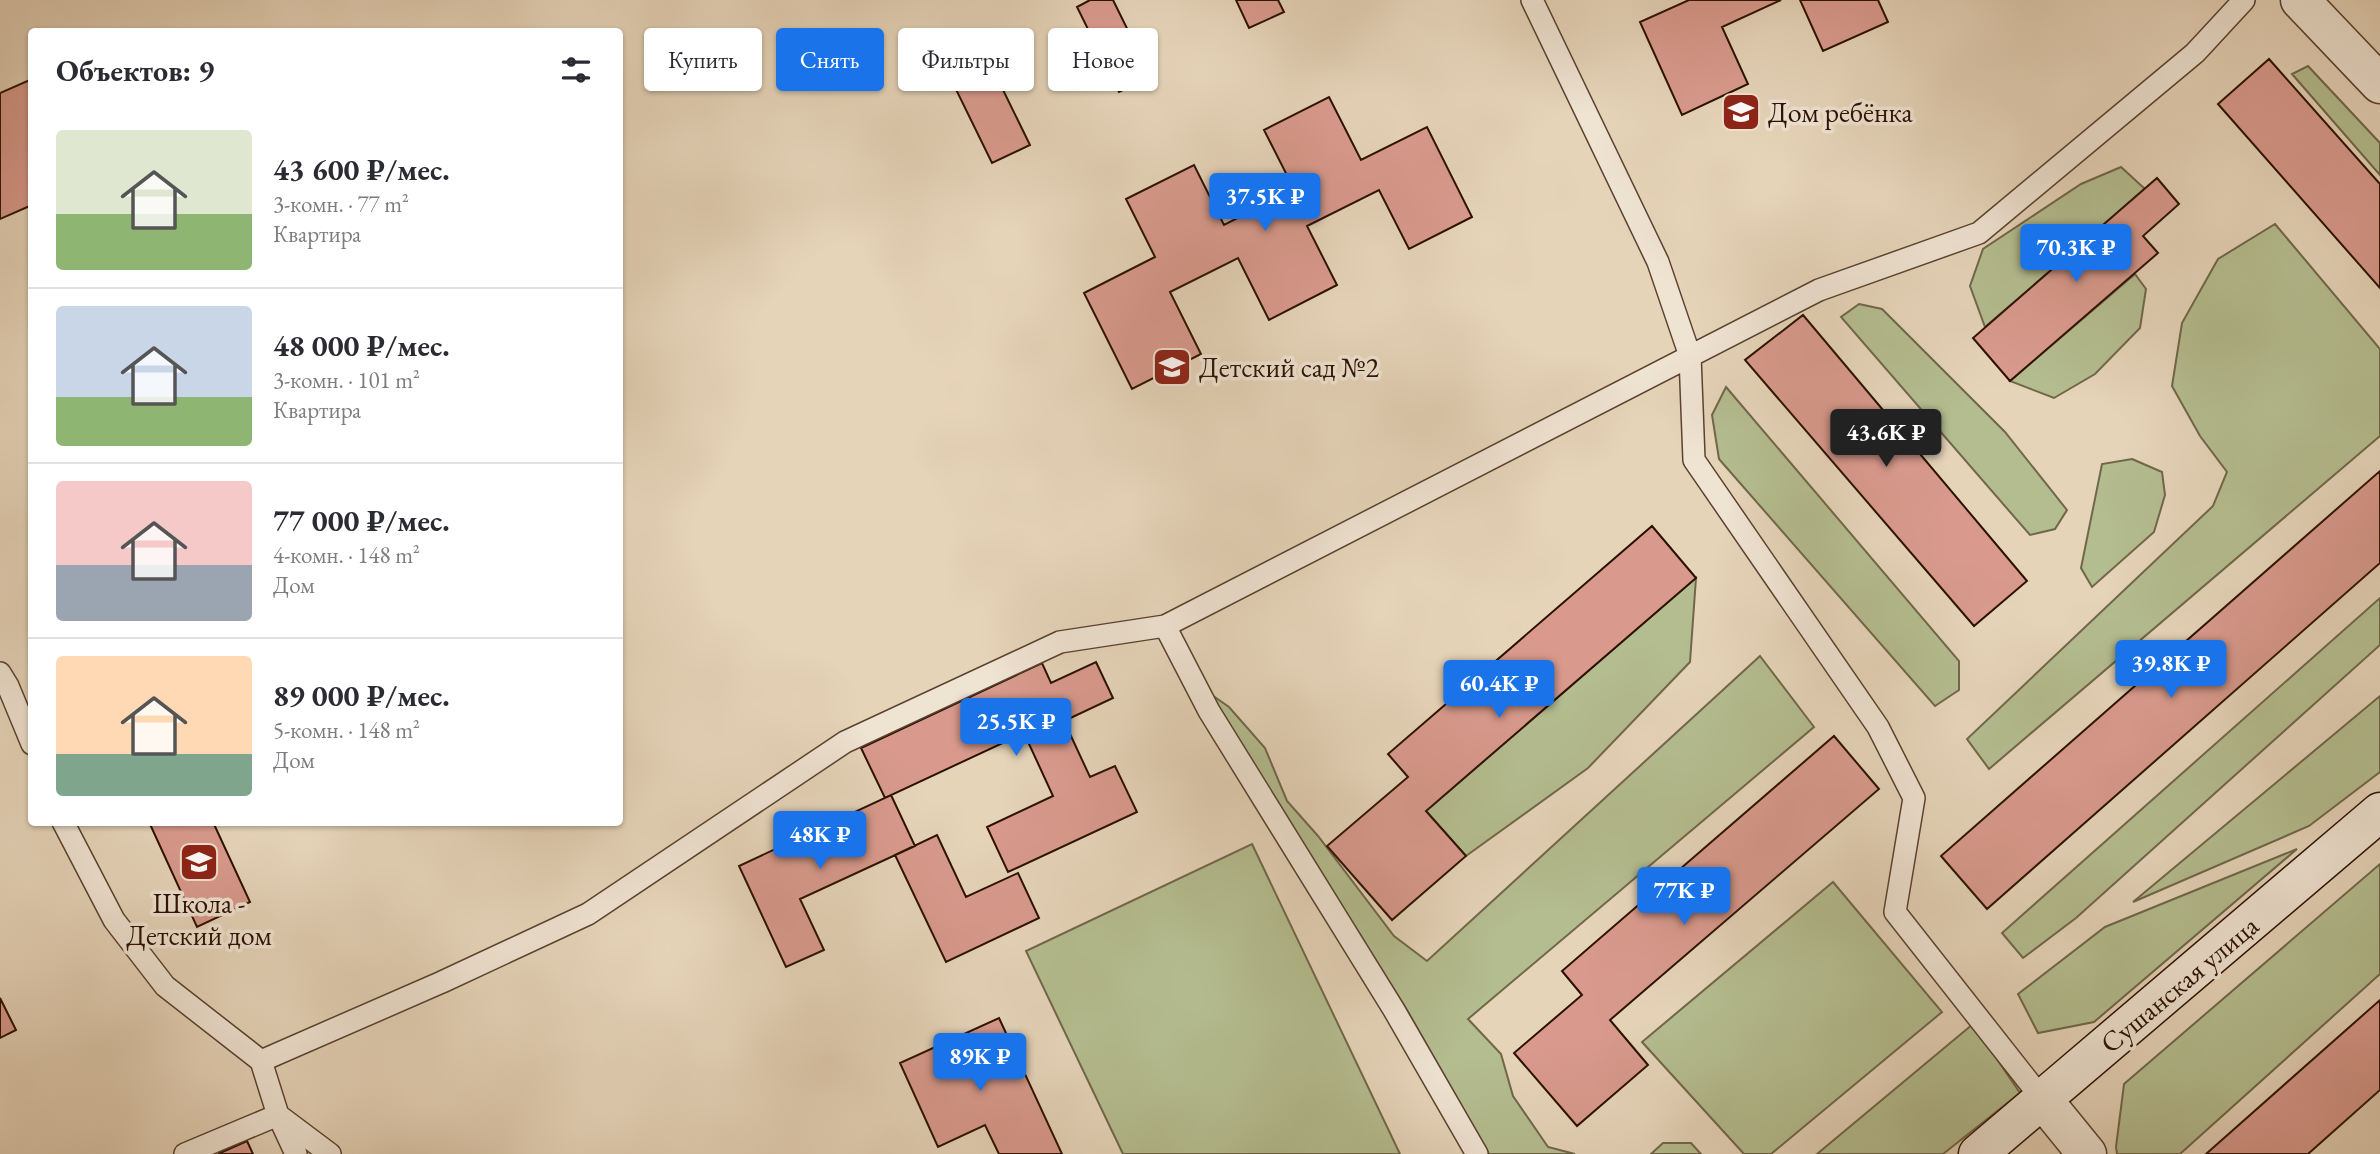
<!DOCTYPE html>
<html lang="ru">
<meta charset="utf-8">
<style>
body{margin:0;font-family:"EB Garamond",serif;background:#f7f7f7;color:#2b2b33;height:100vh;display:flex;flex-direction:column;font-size:26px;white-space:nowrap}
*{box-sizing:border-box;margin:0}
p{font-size:23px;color:#7c7c81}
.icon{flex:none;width:38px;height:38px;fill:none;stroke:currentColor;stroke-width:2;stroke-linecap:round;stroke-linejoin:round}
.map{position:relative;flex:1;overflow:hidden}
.drawer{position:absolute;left:28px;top:28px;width:595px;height:798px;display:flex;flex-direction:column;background:#fff;border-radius:7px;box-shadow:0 2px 5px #0004}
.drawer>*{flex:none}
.hud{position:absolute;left:644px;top:28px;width:665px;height:63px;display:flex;gap:14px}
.price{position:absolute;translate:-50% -60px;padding:0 16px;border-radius:7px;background:#1a73e8;color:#fff;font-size:23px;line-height:46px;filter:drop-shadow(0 2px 4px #0008)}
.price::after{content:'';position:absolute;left:50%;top:42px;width:21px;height:16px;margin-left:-10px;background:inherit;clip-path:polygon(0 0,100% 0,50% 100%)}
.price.current{background:#222;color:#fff}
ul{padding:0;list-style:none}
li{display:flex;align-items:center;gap:21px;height:175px;padding:0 28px}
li+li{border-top:2px solid #e1e1e2}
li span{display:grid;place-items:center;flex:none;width:196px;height:140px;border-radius:7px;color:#555}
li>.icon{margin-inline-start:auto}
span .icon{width:84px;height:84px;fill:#fffc;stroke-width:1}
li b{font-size:30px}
h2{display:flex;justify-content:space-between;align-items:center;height:84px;padding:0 28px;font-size:30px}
.pill{padding:0 24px;border-radius:7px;background:#fff;box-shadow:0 2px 5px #0004;font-size:24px;line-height:63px}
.pill.current{background:#1a73e8;color:#fff}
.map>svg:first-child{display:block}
.green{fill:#b4bd90;stroke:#706749;stroke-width:2}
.building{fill:#d99a8d;stroke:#2c1102;stroke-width:2}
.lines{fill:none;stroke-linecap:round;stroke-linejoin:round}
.lane-casing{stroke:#5a4230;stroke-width:24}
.street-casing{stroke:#5a4230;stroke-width:41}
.secondary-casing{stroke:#2c1102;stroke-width:41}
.lane{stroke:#efe3d2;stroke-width:21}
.street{stroke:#efe3d2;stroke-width:38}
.secondary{stroke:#efe3d2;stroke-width:38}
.labels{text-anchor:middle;stroke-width:7;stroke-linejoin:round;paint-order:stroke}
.poi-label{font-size:28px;fill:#2c1102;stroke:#efe3d2;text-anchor:start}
.street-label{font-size:28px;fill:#2c1102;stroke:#efe3d2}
</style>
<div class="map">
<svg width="2380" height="1154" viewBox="0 0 2380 1154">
<rect width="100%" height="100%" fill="#e6d4b9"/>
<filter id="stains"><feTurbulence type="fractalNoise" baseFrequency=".00286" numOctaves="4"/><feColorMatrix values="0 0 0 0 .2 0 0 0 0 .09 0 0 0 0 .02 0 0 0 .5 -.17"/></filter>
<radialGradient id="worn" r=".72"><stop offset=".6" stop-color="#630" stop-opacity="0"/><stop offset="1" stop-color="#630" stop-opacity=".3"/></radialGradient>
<path class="green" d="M2308 66 2380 143V175L2292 74Z
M2121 167 2145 189 1985 327 1970 286 1983 249 2081 184Z
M2275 224 2380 349V436L1989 769 1967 739 2213 506 2227 472 2200 436 2172 386 2182 323 2218 259Z
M2135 274 2146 289 2140 328 2095 374 2054 398 2010 381Z
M1859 304 1882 309 2005 432 2067 510 2055 529 2030 535 1841 317Z
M1726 387 1959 661V690L1935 706 1719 459 1712 415Z
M2132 459 2162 472 2165 495 2154 532 2092 587 2081 568 2102 464Z
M1696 578 1690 662 1588 768 1466 856 1426 811Z
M2380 598V645L2076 918 2023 958 2002 933Z
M1760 656 1814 727 1468 1019 1501 1054 1513 1096 1548 1147 1575 1154H1489L1407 1010 1209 693 1229 707 1265 748 1287 801 1318 836 1394 936 1427 961Z
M2380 696V772L2309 826 2133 902Z
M1252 844 1400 1154H1123L1026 951Z
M2297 849 2094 1022 2038 1033 2018 994 2105 927Z
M2380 864V974L2180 1154H2117L2116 1147 2124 1084Z
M1833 882 1942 1012 1771 1154H1744L1642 1042Z
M1973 1024 2020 1093 1943 1154H1817Z
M1663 1143H1691L1701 1154H1651Z"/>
<path class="building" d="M1090 0H1113L1151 77 1119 92 1077 7Z
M1236 0H1278L1284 12 1249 28Z
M1689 0H1781L1722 27 1748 84 1682 115 1640 22Z
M1800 0H1878L1888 22 1823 51Z
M984 51 1030 145 992 163 946 69Z
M2269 59 2380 184V288L2218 104Z
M32 79V205L0 219V93Z
M1329 97 1361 160 1427 127 1472 217 1409 249 1379 190 1307 226 1337 285 1269 320 1238 258 1170 292 1201 354 1132 389 1084 293 1155 257 1126 199 1194 165 1224 225 1294 189 1264 130Z
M2157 178 2179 204 2143 236 2158 253 2010 381 1973 338Z
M1803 315 2027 581 1974 626 1745 360Z
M2380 471V563L1987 909 1941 856Z
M1652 526 1696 578 1426 811 1466 856 1392 920 1327 846 1408 777 1388 754Z
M1096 662 1113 698 1064 721 1090 777 1115 766 1137 812 1008 872 987 827 1053 796 1024 733 885 798 861 748 1042 663 1051 683Z
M1834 736 1879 789 1610 1020 1648 1065 1577 1126 1514 1053 1582 995 1562 971Z
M891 795 915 846 800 899 824 950 786 967 739 866Z
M149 822H213L250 902 197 927Z
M937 835 966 897 1018 873 1039 918 946 962 895 855Z
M0 998 16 1030 0 1038Z
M2380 1000V1090L2308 1154H2206Z
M999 1018 1062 1154H999L985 1125 938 1147 900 1063Z
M247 1141 253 1154H218Z"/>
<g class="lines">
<g class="lane-casing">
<path id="lane" d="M1532 0 1658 262 1690 356 1694 460 1878 727 1914 798 1895 912 2043 1100
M1165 626 1209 711 1394 1010 1477 1154
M0 673 8 686 32 744
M63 822 114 920 165 986 261 1061 278 1115 296 1154
M261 1061 442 982 588 914 845 742 1060 642 1165 626 1819 290 1979 233 2195 53 2244 0
M185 1154 278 1115 330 1154"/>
</g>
<g class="street-casing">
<path id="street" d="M2300 0 2380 84
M2043 1100 2087 1154"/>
</g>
<g class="secondary-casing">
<path id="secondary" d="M1978 1154 2380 812"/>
</g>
<use href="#lane" class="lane"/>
<use href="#street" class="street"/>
<use href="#secondary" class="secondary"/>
</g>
<defs>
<g id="school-square" transform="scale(2.0125)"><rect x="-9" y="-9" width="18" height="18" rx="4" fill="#8f2418" stroke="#efe3d2"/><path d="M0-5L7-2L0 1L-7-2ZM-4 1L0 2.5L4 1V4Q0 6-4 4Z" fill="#fff"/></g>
</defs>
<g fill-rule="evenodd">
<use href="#school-square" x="1741" y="112"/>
<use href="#school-square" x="1172" y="367"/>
<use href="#school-square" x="199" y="862"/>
</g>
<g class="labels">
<g class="poi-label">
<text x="1768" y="122">Дом ребёнка</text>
<text x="1199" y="377">Детский сад №2</text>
<text x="199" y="913" text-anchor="middle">Школа -<tspan x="199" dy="32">Детский дом</tspan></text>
</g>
<g class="street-label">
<text transform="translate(2179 984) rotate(-40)" y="10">Сушанская улица</text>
</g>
</g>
<rect width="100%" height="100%" filter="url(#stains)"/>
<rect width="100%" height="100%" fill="url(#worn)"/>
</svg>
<b class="price" style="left:1265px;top:233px">37.5K ₽</b>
<b class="price" style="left:2076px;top:284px">70.3K ₽</b>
<b class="price current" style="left:1886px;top:469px">43.6K ₽</b>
<b class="price" style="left:2171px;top:700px">39.8K ₽</b>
<b class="price" style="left:1499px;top:720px">60.4K ₽</b>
<b class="price" style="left:1016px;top:758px">25.5K ₽</b>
<b class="price" style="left:820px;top:871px">48K ₽</b>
<b class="price" style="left:1684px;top:927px">77K ₽</b>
<b class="price" style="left:980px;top:1093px">89K ₽</b>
<div class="hud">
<a class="pill">Купить</a>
<a class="pill current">Снять</a>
<a class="pill">Фильтры</a>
<a class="pill">Новое</a>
</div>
<section class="drawer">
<h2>Объектов: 9<svg class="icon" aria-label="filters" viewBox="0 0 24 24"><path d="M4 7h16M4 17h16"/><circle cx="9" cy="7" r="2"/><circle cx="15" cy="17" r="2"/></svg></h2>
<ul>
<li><span style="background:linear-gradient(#dfe7d0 60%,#8fb573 0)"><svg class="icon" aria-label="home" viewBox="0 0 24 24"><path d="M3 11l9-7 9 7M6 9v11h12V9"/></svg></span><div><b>43 600 ₽/мес.</b><p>3-комн. · 77 m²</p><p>Квартира</p></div></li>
<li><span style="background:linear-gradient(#c9d6e8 65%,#8fb573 0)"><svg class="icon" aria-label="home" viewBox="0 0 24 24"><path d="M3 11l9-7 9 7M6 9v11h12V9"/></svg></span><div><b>48 000 ₽/мес.</b><p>3-комн. · 101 m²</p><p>Квартира</p></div></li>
<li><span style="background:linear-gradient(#f6c9c9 60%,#9aa5b1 0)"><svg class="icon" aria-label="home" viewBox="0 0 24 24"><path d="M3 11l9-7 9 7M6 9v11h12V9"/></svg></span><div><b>77 000 ₽/мес.</b><p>4-комн. · 148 m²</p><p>Дом</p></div></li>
<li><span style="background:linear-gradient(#ffd9b3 70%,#7fa58c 0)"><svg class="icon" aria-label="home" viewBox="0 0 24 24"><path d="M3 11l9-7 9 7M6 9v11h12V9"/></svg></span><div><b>89 000 ₽/мес.</b><p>5-комн. · 148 m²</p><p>Дом</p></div></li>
</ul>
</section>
</div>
